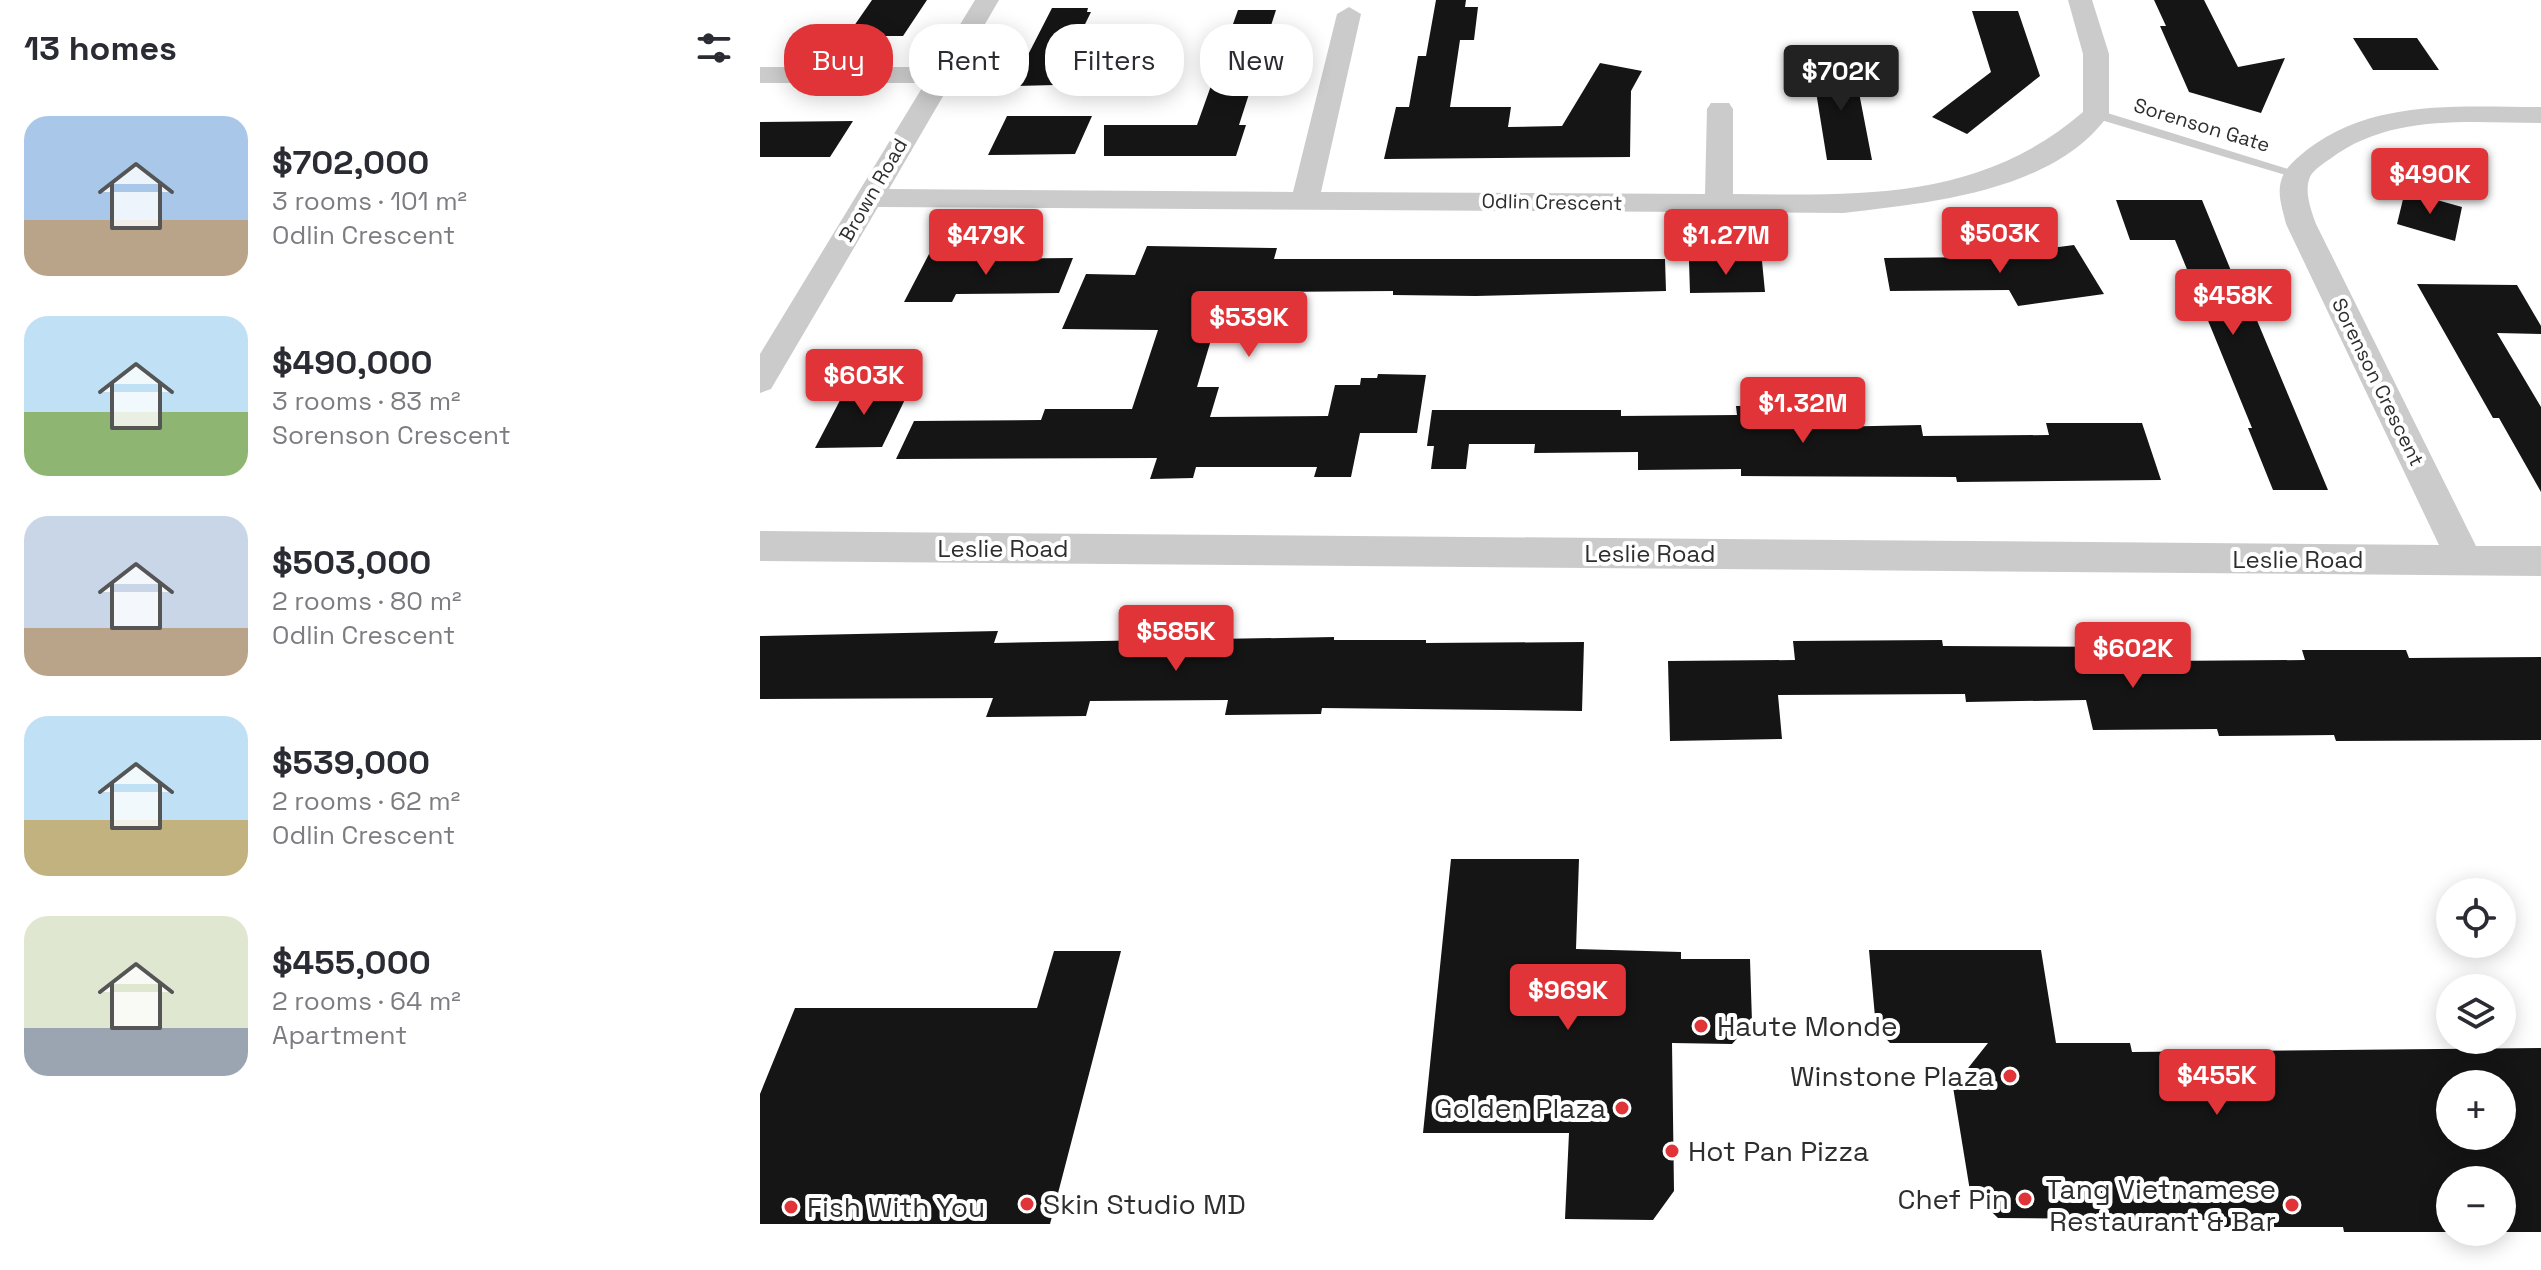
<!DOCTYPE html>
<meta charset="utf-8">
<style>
body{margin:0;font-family:"Space Grotesk",sans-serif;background:#f7f7f7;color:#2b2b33;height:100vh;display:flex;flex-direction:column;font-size:30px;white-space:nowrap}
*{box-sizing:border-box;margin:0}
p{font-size:26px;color:#7c7c81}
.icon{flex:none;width:44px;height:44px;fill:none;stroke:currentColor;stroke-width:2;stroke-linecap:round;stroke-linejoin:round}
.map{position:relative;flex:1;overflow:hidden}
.details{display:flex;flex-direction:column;background:#fff;width:760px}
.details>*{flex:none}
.top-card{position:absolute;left:24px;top:24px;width:760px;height:72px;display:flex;gap:16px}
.tools{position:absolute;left:1676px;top:878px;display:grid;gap:16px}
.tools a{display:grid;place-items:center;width:80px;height:80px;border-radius:50%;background:#fff;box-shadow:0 4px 20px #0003;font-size:40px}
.price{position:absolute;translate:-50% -68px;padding:0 18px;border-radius:8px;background:#e03438;color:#fff;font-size:26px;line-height:52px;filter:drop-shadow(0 2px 4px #0008)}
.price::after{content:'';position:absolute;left:50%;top:48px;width:24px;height:18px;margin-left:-12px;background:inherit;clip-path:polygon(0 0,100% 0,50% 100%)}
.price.current{background:#222;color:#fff}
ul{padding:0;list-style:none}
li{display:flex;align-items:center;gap:24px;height:200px;padding:0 24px}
li span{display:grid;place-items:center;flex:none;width:224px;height:160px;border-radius:24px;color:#555}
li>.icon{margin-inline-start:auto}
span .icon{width:96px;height:96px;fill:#fffc;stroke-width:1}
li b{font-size:34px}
h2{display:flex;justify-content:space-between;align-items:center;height:96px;padding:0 24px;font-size:34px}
.chip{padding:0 28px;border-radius:32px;background:#fff;box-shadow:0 4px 20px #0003;font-size:28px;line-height:72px}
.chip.current{background:#e03438;color:#fff}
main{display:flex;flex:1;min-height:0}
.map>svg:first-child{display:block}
.building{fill:#151515;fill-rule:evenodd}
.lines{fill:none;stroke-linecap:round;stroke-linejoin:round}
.lane{fill:#cbcbcb;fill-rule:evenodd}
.street{fill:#cbcbcb;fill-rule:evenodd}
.poi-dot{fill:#e03438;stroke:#fff;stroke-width:3}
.labels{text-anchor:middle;stroke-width:8;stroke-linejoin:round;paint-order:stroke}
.far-street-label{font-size:20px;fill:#2e2e2e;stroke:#fff}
.street-label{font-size:24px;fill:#2e2e2e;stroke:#fff}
.near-poi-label{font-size:28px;fill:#2e2e2e;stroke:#fff;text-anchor:start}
</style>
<main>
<section class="details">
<h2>13 homes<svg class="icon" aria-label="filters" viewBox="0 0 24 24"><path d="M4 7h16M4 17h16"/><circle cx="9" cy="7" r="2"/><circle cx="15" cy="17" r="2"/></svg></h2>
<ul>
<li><span style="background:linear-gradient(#a9c7e8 65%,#b9a48a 0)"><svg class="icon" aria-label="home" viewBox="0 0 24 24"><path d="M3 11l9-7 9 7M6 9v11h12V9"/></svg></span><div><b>$702,000</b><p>3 rooms · 101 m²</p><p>Odlin Crescent</p></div></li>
<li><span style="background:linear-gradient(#bfe0f5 60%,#8fb573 0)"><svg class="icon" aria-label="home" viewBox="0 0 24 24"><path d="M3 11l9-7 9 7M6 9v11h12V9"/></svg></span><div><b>$490,000</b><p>3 rooms · 83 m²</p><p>Sorenson Crescent</p></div></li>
<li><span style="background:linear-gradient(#c9d6e8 70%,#b9a48a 0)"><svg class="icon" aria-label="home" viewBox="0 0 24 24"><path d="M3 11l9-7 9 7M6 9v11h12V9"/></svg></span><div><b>$503,000</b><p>2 rooms · 80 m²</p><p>Odlin Crescent</p></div></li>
<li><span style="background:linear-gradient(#bfe0f5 65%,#c2b280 0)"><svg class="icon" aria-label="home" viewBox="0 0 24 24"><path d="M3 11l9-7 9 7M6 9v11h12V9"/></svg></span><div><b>$539,000</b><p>2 rooms · 62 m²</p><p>Odlin Crescent</p></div></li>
<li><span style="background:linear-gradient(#dfe7d0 70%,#9aa5b1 0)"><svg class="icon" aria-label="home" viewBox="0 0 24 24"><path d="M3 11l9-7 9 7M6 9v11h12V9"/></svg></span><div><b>$455,000</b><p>2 rooms · 64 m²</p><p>Apartment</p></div></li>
</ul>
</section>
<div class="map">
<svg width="1781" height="1270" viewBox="0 0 1781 1270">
<rect width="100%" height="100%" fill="#fff"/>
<path class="building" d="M112 0H167L143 36H87Z
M676 0H706L705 7H718L714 40H700L690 107H751L748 127 802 126 840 63 882 71 871 91 870 157 624 159 636 107H649L658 56H666Z
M1394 0H1444L1478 67 1525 58 1501 113 1429 92 1400 26H1406Z
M292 8H328L327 12H331L295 85 252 86Z
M478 10H516L479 125H486L476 156H344V125H437Z
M1212 11H1258L1280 76 1207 134 1172 117 1231 72Z
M1593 38H1657L1679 70H1613Z
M1083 61 1096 77 1112 160H1067L1052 67Z
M247 116H332L315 154 228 155Z
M93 121 70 157H0V122Z
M1645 191 1702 207 1695 241 1637 224Z
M1356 200H1442L1474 278H1479L1501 330 1568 490H1513L1488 428H1492L1415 240H1370Z
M1314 245 1344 294 1258 306 1249 290 1130 291 1124 258 1224 257Z
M387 246 517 248 514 259H905L906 291 716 296 633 295V291L504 292 495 323H456L437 387H459L450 417 568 416 575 385H600L601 378H617L618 374 666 375 657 433H600L591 477H554L557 467H436L433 478 390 479 397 458 136 459 154 421 281 420 285 409H372L398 330 302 329 326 274 375 275Z
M169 254H215L212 259 313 258 299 293 196 294 192 302H144Z
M929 261H1002L1005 292 930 293Z
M1657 284 1757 285 1781 326V334L1737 333 1781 407V492L1739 418H1733Z
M87 387H151L122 447 55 448Z
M1065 405 1067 427 1161 425 1163 436 1289 435 1286 423H1382L1401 480 1197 482 1196 477 981 476V469L878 470V452L774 453 775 444H709L706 469H671L674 446H667L672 410H861V416L977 415 976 406Z
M238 631 234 643 574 637V640H666V643L824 642 822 711 562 708 561 714 465 715 468 700 330 701 326 716 226 717 233 698 0 699V636Z
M1182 640 1183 646 1397 647 1402 661 1545 660 1542 650H1646L1649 658 1781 657V740L1576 741 1574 735 1459 736 1457 729 1333 730 1326 700 1206 702 1205 694 1018 695 1022 739 910 741 908 661 1035 660 1033 641Z
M691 859H819L816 949 921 952V959H990L992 1022 972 1044 912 1043 914 1191 893 1220 805 1219 809 1133H663Z
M1109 950H1281L1296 1043H1370L1372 1052 1781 1048V1232H1584L1583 1227H1453L1452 1220 1238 1218 1210 1191 1193 1087 1228 1043H1130L1116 1028ZM1690 1084H1742V1136H1690ZM1690 1180H1742V1232H1690Z
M294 951H361L290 1224H0V1094L35 1008H277Z"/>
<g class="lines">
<path class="lane" d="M1331 111H1341L1544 174 1537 179 1532 177 1331 117Z"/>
<path class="street" d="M215 0H239L129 189 533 192 577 14 589 7 601 14 561 192 945 194 947 109 951 103H969L973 109V194C1101 195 1220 201 1323 112V54L1308 0H1332L1349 54V114C1295 192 1168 203 1083 213L118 207 11 389 0 393V354L165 83H0V67H174Z
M1781 107V123C1709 123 1631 113 1570 159 1564 163 1555 169 1551 175 1543 189 1551 210 1556 224L1716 546H1781V576L0 561V531L1679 545 1526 224C1523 210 1517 196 1521 181 1525 167 1537 158 1548 149 1615 98 1702 107 1781 107Z"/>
</g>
<g class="poi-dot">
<circle cx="941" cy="1026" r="8"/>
<circle cx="1250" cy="1076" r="8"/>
<circle cx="862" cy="1108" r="8"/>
<circle cx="912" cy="1151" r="8"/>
<circle cx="1265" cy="1199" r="8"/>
<circle cx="267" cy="1204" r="8"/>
<circle cx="1532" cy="1205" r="8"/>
<circle cx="31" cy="1207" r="8"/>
</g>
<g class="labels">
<g class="far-street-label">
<text transform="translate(1442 125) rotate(17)" y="7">Sorenson Gate</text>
<text transform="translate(113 190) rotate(-60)" y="7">Brown Road</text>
<text transform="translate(792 202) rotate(1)" y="7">Odlin Crescent</text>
<text transform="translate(1618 382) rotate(64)" y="7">Sorenson Crescent</text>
</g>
<g class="street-label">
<text x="243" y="557">Leslie Road</text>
<text x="890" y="562">Leslie Road</text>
<text x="1538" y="568">Leslie Road</text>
</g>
<g class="near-poi-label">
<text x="957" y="1036">Haute Monde</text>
<text x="1234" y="1086" text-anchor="end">Winstone Plaza</text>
<text x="846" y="1118" text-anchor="end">Golden Plaza</text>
<text x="928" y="1161">Hot Pan Pizza</text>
<text x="1516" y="1199" text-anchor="end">Tang Vietnamese<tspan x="1516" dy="32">Restaurant &amp; Bar</tspan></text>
<text x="1249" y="1209" text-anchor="end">Chef Pin</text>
<text x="283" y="1214">Skin Studio MD</text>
<text x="47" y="1217">Fish With You</text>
</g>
</g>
</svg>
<div class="tools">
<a><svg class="icon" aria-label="locate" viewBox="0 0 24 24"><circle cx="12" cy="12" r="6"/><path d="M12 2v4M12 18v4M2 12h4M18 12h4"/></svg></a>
<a><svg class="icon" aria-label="layers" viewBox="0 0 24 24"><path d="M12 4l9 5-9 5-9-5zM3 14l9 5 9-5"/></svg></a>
<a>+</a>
<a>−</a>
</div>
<b class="price current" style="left:1081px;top:113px">$702K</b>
<b class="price" style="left:1670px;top:216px">$490K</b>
<b class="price" style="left:1240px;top:275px">$503K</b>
<b class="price" style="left:226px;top:277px">$479K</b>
<b class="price" style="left:966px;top:277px">$1.27M</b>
<b class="price" style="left:1473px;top:337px">$458K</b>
<b class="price" style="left:489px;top:359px">$539K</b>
<b class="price" style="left:104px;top:417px">$603K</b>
<b class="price" style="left:1043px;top:445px">$1.32M</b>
<b class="price" style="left:416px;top:673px">$585K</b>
<b class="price" style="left:1373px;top:690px">$602K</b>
<b class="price" style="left:808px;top:1032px">$969K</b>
<b class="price" style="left:1457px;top:1117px">$455K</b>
<div class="top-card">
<a class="chip current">Buy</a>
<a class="chip">Rent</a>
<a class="chip">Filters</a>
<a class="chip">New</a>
</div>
</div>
</main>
